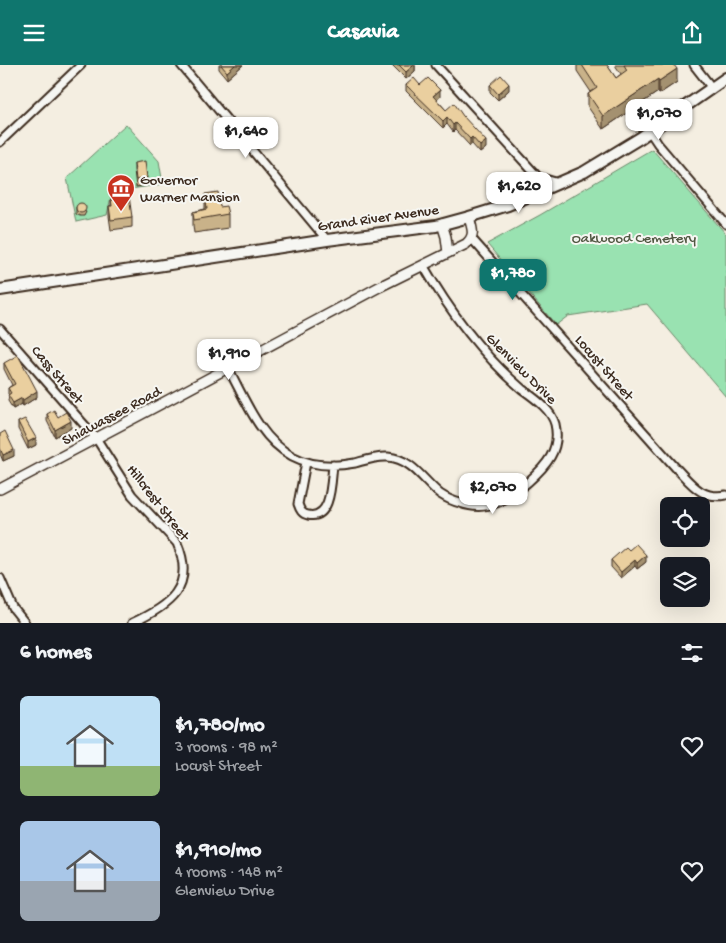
<!DOCTYPE html>
<meta charset="utf-8">
<style>
body{margin:0;font-family:"Gochi Hand",sans-serif;background:#242831;color:#f1f3f6;height:100vh;display:flex;flex-direction:column;font-size:19px;white-space:nowrap}
*{box-sizing:border-box;margin:0}
p{font-size:16px;color:#9ea1a6}
.icon{flex:none;width:28px;height:28px;fill:none;stroke:currentColor;stroke-width:2;stroke-linecap:round;stroke-linejoin:round}
.map{position:relative;height:558px;overflow:hidden}
.details{display:flex;flex-direction:column;background:#171b24;flex:1}
.details>*{flex:none}
.controls{position:absolute;left:660px;top:432px;display:grid;gap:10px}
.controls a{display:grid;place-items:center;width:50px;height:50px;border-radius:8px;background:#171b24;box-shadow:0 5px 20px #0002;font-size:25px}
.price{position:absolute;translate:-50% -42px;padding:0 11px;border-radius:10px;background:#fff;color:#222;font-size:16px;line-height:32px;filter:drop-shadow(0 1px 2px #0008)}
.price::after{content:'';position:absolute;left:50%;top:30px;width:15px;height:11px;margin-left:-8px;background:inherit;clip-path:polygon(0 0,100% 0,50% 100%)}
.price.selected{background:#0f766e;color:#fff}
ul{padding:0;list-style:none}
li{display:flex;align-items:center;gap:15px;height:125px;padding:0 20px}
li span{display:grid;place-items:center;flex:none;width:140px;height:100px;border-radius:8px;color:#555}
li>.icon{margin-inline-start:auto}
span .icon{width:60px;height:60px;fill:#fffc;stroke-width:1}
li b{font-size:21px}
h2{display:flex;justify-content:space-between;align-items:center;height:60px;padding:0 20px;font-size:21px}
header{display:flex;justify-content:space-between;align-items:center;height:65px;padding:0 20px;background:#0f766e;color:#fff;font-size:22px;font-weight:700}
.map>svg:first-child{display:block}
.green{fill:#99e2b1;stroke:#6a8668}
.lines{fill:none;stroke-linecap:round;stroke-linejoin:round}
.minor-casing{stroke:#3b2a1e;stroke-width:11}
.tertiary-casing{stroke:#3b2a1e;stroke-width:12}
.secondary-casing{stroke:#3b2a1e;stroke-width:14}
.minor{stroke:#f6f6f2;stroke-width:7}
.tertiary{stroke:#f6f6f2;stroke-width:9}
.secondary{stroke:#f6f6f2;stroke-width:10}
.wall{fill:#c9b289;stroke:#3b2a1e}
.shaded-wall{fill:#a4916f;stroke:#3b2a1e}
.building{fill:#eacf9f;stroke:#3b2a1e}
.labels{text-anchor:middle;stroke-width:4;stroke-linejoin:round;paint-order:stroke}
.poi-label{font-size:15px;fill:#3b2a1e;stroke:#f6f6f2;text-anchor:start}
.street-label{font-size:15px;fill:#3b2a1e;stroke:#f6f6f2}
.park-label{font-size:15px;fill:#525843;stroke:#f6f6f2}
</style>
<header><svg class="icon" aria-label="menu" viewBox="0 0 24 24"><path d="M4 6h16M4 12h16M4 18h16"/></svg>Casavia<svg class="icon" aria-label="share" viewBox="0 0 24 24"><path d="M12 15V3M7 8l5-5 5 5M5 13v7h14v-7"/></svg></header>
<div class="map">
<svg width="726" height="558" viewBox="0 0 726 558">
<rect width="100%" height="100%" fill="#f4eee1"/>
<filter id="ink" filterUnits="userSpaceOnUse"><feTurbulence type="fractalNoise" baseFrequency=".02" numOctaves="2"/><feDisplacementMap in="SourceGraphic" scale="10" xChannelSelector="R" yChannelSelector="G"/><feConvolveMatrix kernelMatrix="1 2 1 2 8 2 1 2 1" color-interpolation-filters="sRGB"/></filter>
<g filter="url(#ink)">
<path class="green" d="M126 59 159 96 163 119 112 127 107 150 76 157 67 113Z
M652 84 726 169V332L647 239 568 251 556 260 487 179 540 150Z"/>
<g class="lines">
<g class="minor-casing">
<path id="minor" d="M181 0 327 175
M436 0 538 112 559 118
M694 0 712 23
M650 67 658 79 726 159
M0 77 81 0
M472 174 675 402C691 418 701 435 726 430
M0 264 96 373 132 430 177 478C196 522 169 541 132 558
M228 303C245 334 259 373 292 391 311 401 334 402 355 398 366 395 377 391 388 392 412 394 423 415 440 429 446 433 452 436 460 438 488 448 507 435 528 417 546 401 561 385 555 359 551 344 534 333 522 324 481 289 450 247 423 200
M306 397 298 439C300 445 302 449 308 450 332 455 331 416 333 400
M0 513 13 543 25 558"/>
</g>
<g class="tertiary-casing">
<path id="tertiary" d="M442 159 446 172 448 188
M0 424 157 341 379 222 466 179C476 170 472 164 469 152"/>
</g>
<g class="secondary-casing">
<path id="secondary" d="M0 225 327 175 436 161 469 152 508 140 584 107 640 73 726 13"/>
</g>
<use href="#minor" class="minor"/>
<use href="#tertiary" class="tertiary"/>
<use href="#secondary" class="secondary"/>
</g>
<path class="wall" d="M219 0H243L227 14 219 4Z
M392 0H415V6L406 14Z
M577 0H607L616 13 621 9 615 0H674L677 17 659 29 658 27 603 64 588 42V29L591 27 577 6Z
M406 20H420L440 32 437 35 446 45 486 83 480 88 472 79 470 81 455 65 453 67 447 59 443 63 406 26Z
M490 20 509 25 498 35 490 27Z
M134 98 147 113V120L136 122 134 105Z
M116 119 132 152V162L111 165 109 151V141H111V134L114 133V125H116Z
M205 129 228 149V163L194 168 193 160V147L205 144Z
M76 142 86 147 84 151H80L76 149Z
M4 298 37 332 23 341 22 339 13 344 8 336 9 330 8 329V323L12 320 4 304Z
M47 349 58 352 71 363 55 372 47 356Z
M18 357 36 380 28 384 18 364Z
M0 369 14 391 3 396 0 389Z
M629 485 646 497 637 504 635 501 621 513 611 502V495Z"/>
<path class="shaded-wall" d="M235 0H243L227 14V7Z
M414 0H415V6L406 14V7Z
M677 4V17L659 29V16Z
M658 14V27L603 64V51Z
M509 19V25L498 35V29Z
M440 25V32L433 38V31Z
M447 52V59L443 63V56Z
M455 58V65L453 67V60Z
M472 72V79L470 81V74Z
M486 76V83L480 88V81Z
M37 326V332L23 341V335Z
M22 333V339L13 344V338Z
M71 356V363L55 372V365Z
M36 373V380L28 384V377Z
M14 385V391L3 396V390Z
M646 490V497L637 504V498Z
M635 495V501L621 513V507Z"/>
<path class="building" d="M221 0H235L227 7Z
M399 0H414L406 7Z
M582 0H607L616 13 627 5 624 0H674L677 4 659 16 658 14 603 51 588 29 597 23Z
M501 10 509 19 498 29 490 20Z
M414 13 420 20 428 13 440 25 433 31 446 45 454 38 463 51 486 76 480 81 472 72 470 74 455 58 453 60 447 52 443 56 406 20Z
M145 96 147 113 136 115 134 98Z
M124 118 127 131H129L132 152 111 155 109 141H112L111 134 115 133 114 125H117L116 119Z
M218 127 220 142 226 141 228 149 194 155 193 147 207 144 205 129Z
M76 143a5 5 0 1 1 10 0a5 5 0 1 1-10 0Z
M18 290 37 326 23 335 22 333 13 338 8 330 11 328 8 323 15 319 4 298Z
M54 345 58 352 66 347 71 356 55 365 47 349Z
M25 354 36 373 28 377 18 357Z
M5 366 14 385 3 390 0 383V369Z
M636 479 646 490 637 498 635 495 621 507 611 495 626 482 629 485Z"/>
</g>
<defs>
<g id="museum-pin" transform="scale(1.4375)"><path d="M0 17L-7.5 6A9.5 9.5 0 1 1 7.5 6Z" fill="#c8321e" stroke="#f6f6f2"/><path d="M0-6L6-3V-2H-6V-3ZM-5-1h2V3h-2ZM-1-1h2V3h-2ZM3-1h2V3H3ZM-6 4H6V6H-6Z" fill="#fff"/></g>
</defs>
<g fill-rule="evenodd">
<use href="#museum-pin" x="121" y="123"/>
</g>
<g class="labels">
<g class="poi-label">
<text x="140" y="119">Governor<tspan x="140" dy="17">Warner Mansion</tspan></text>
</g>
<g class="street-label">
<text transform="translate(378 152) rotate(-8)" y="5">Grand River Avenue</text>
<text transform="translate(605 302) rotate(49)" y="5">Locust Street</text>
<text transform="translate(522 303) rotate(45)" y="5">Glenview Drive</text>
<text transform="translate(58 309) rotate(49)" y="5">Cass Street</text>
<text transform="translate(111 350) rotate(-28)" y="5">Shiawassee Road</text>
<text transform="translate(159 437) rotate(52)" y="5">Hillcrest Street</text>
</g>
<g class="park-label">
<text x="634" y="177">Oakwood Cemetery</text>
</g>
</g>
</svg>
<div class="controls">
<a><svg class="icon" aria-label="locate" viewBox="0 0 24 24"><circle cx="12" cy="12" r="6"/><path d="M12 2v4M12 18v4M2 12h4M18 12h4"/></svg></a>
<a><svg class="icon" aria-label="layers" viewBox="0 0 24 24"><path d="M12 4l9 5-9 5-9-5zM3 14l9 5 9-5"/></svg></a>
</div>
<b class="price" style="left:659px;top:76px">$1,070</b>
<b class="price" style="left:246px;top:94px">$1,640</b>
<b class="price" style="left:519px;top:149px">$1,620</b>
<b class="price selected" style="left:513px;top:236px">$1,780</b>
<b class="price" style="left:229px;top:316px">$1,910</b>
<b class="price" style="left:493px;top:450px">$2,070</b>
</div>
<section class="details">
<h2>6 homes<svg class="icon" aria-label="filters" viewBox="0 0 24 24"><path d="M4 7h16M4 17h16"/><circle cx="9" cy="7" r="2"/><circle cx="15" cy="17" r="2"/></svg></h2>
<ul>
<li><span style="background:linear-gradient(#bfe0f5 70%,#8fb573 0)"><svg class="icon" aria-label="home" viewBox="0 0 24 24"><path d="M3 11l9-7 9 7M6 9v11h12V9"/></svg></span><div><b>$1,780/mo</b><p>3 rooms · 98 m²</p><p>Locust Street</p></div><svg class="icon" aria-label="heart" viewBox="0 0 24 24"><path d="M12 20l-8-8c-3-5 5-10 8-4 3-6 11-1 8 4z"/></svg></li>
<li><span style="background:linear-gradient(#a9c7e8 60%,#9aa5b1 0)"><svg class="icon" aria-label="home" viewBox="0 0 24 24"><path d="M3 11l9-7 9 7M6 9v11h12V9"/></svg></span><div><b>$1,910/mo</b><p>4 rooms · 148 m²</p><p>Glenview Drive</p></div><svg class="icon" aria-label="heart" viewBox="0 0 24 24"><path d="M12 20l-8-8c-3-5 5-10 8-4 3-6 11-1 8 4z"/></svg></li>
</ul>
</section>
